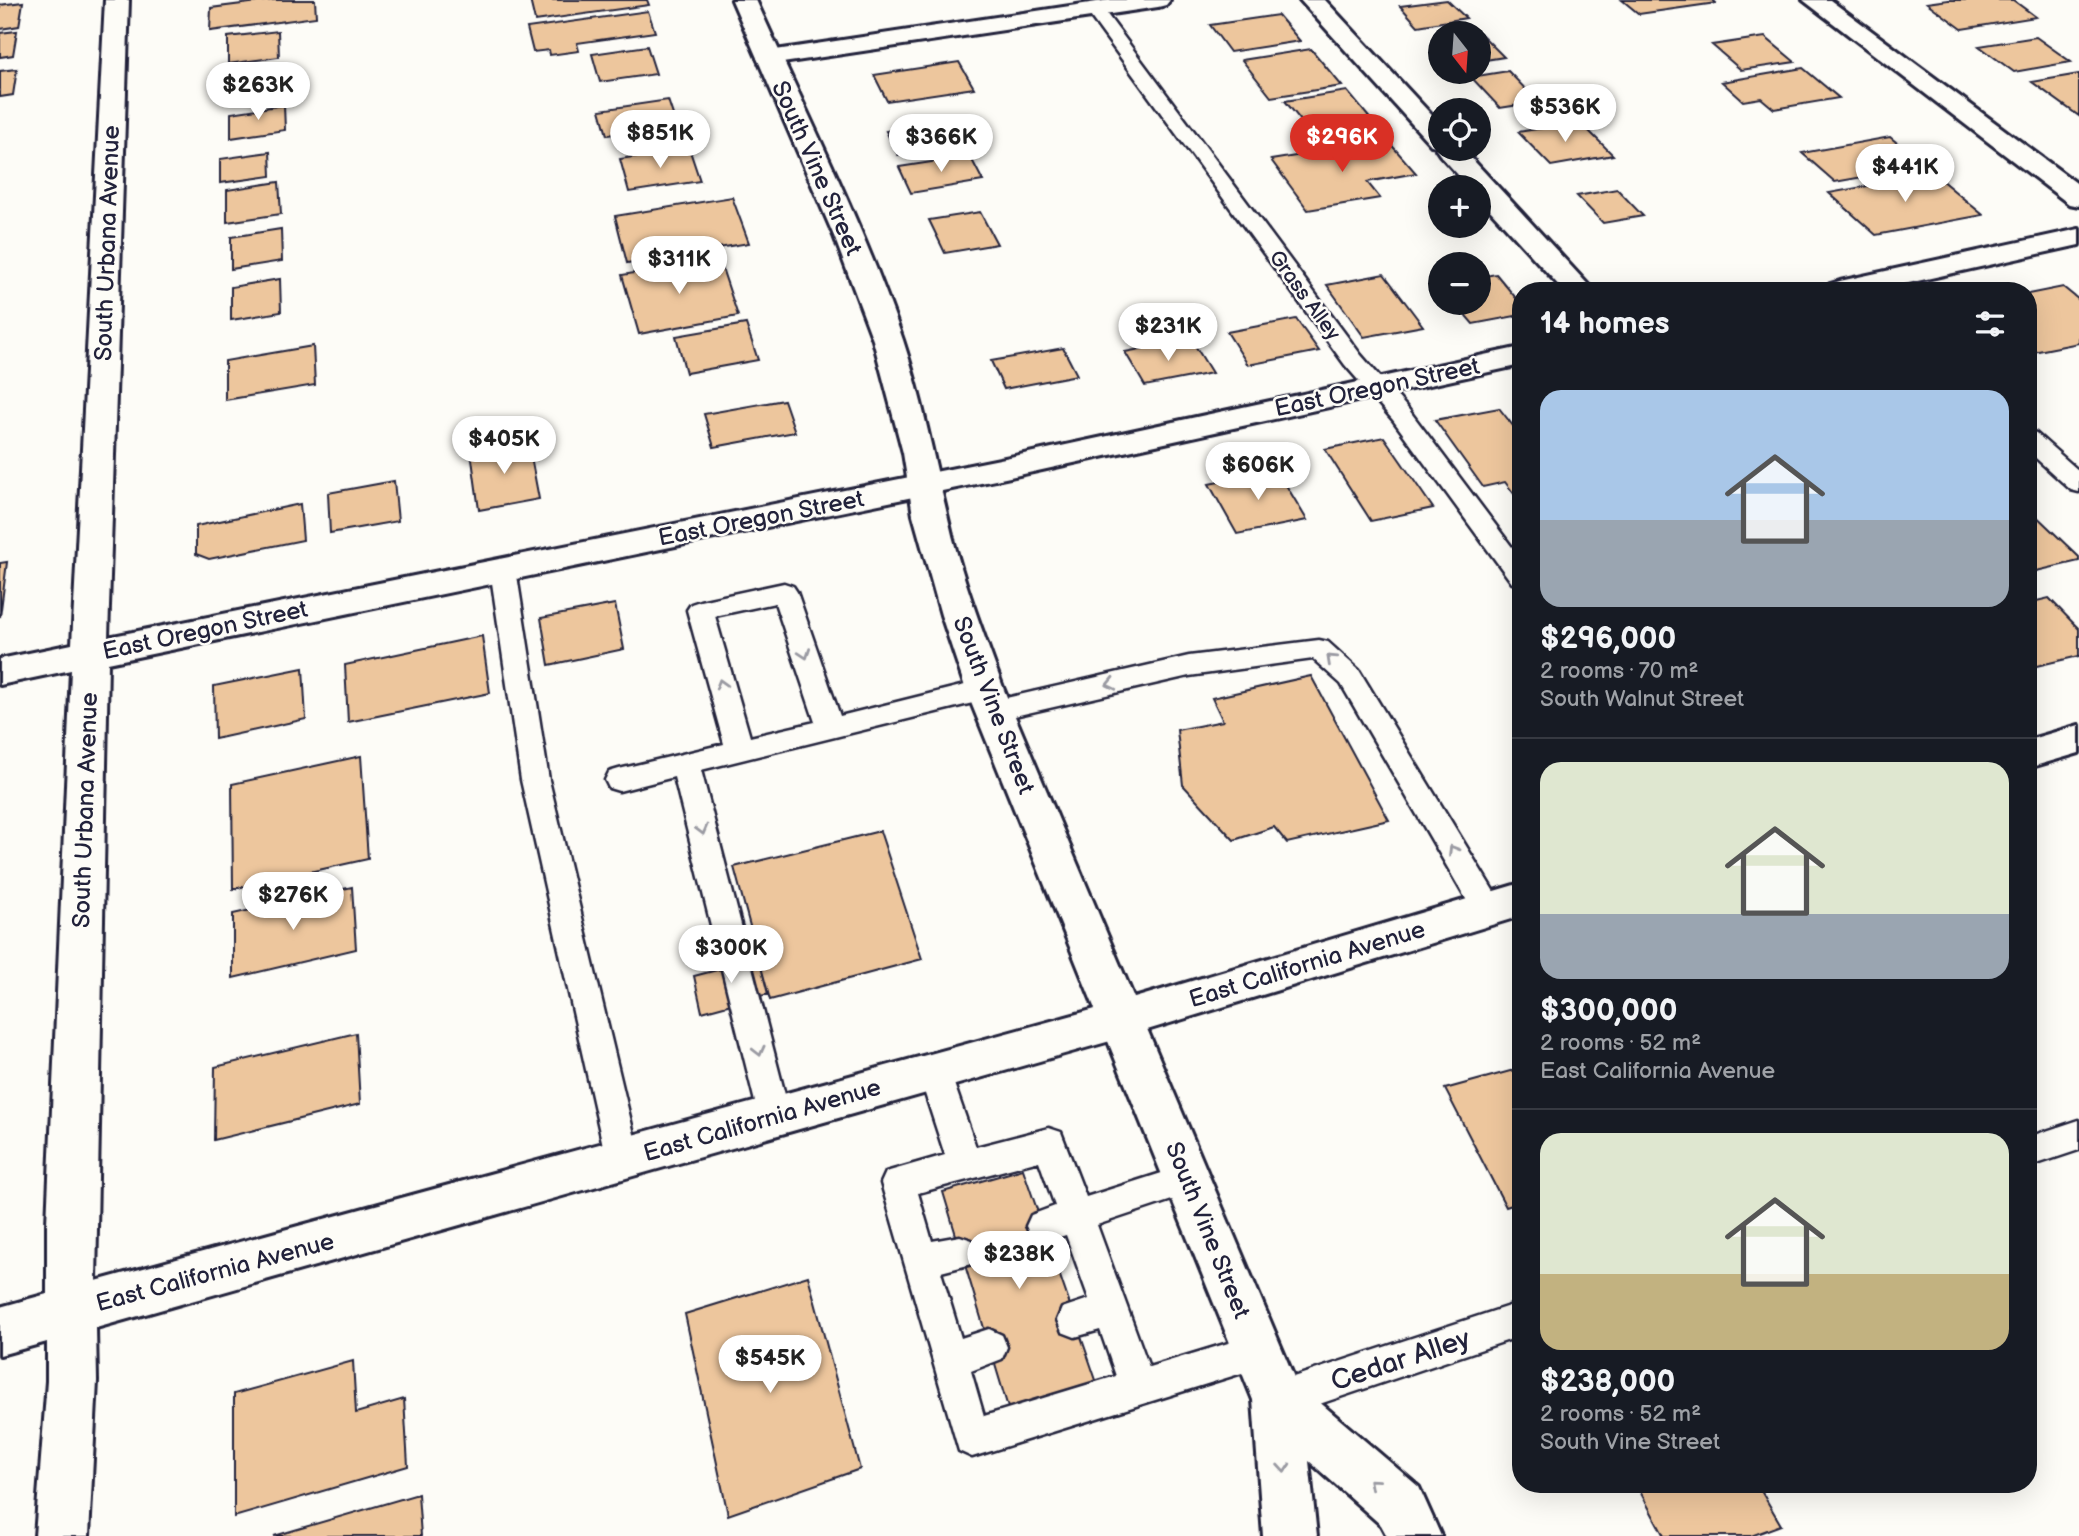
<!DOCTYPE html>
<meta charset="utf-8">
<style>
body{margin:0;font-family:"Balsamiq Sans",sans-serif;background:#242831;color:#f1f3f6;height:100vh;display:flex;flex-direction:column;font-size:26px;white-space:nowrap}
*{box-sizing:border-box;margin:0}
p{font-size:23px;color:#9ea1a6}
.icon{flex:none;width:38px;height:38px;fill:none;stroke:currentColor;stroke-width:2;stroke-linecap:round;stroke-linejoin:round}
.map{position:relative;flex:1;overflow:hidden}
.sheet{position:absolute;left:1512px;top:282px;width:525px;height:1211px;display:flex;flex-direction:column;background:#171b24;border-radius:28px;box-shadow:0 7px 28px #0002}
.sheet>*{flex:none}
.needle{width:46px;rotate:163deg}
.controls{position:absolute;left:1428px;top:21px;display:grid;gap:14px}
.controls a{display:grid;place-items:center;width:63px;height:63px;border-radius:50%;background:#171b24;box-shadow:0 7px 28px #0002;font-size:35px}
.price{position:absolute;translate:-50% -60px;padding:0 16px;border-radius:24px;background:#fff;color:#222;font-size:23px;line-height:46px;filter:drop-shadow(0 2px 4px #0008)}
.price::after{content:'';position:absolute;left:50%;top:42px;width:21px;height:16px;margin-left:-10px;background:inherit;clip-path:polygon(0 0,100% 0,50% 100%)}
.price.on{background:#d93025;color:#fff}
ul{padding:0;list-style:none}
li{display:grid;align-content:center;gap:14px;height:371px;padding:0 28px}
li+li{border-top:2px solid #363941}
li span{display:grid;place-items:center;height:217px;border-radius:21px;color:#555}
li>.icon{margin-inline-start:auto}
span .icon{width:126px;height:126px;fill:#fffc;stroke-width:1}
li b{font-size:30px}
h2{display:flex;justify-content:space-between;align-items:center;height:84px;padding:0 28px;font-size:30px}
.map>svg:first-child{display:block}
.building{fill:#edc69d;stroke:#22223b;stroke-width:2}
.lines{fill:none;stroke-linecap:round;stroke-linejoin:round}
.service-casing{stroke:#22223b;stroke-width:5}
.minor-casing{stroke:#22223b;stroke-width:6}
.secondary-casing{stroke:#22223b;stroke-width:6}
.service{fill:#fdfcf7;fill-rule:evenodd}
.minor{fill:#fdfcf7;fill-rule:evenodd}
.secondary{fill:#fdfcf7;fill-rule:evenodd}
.oneway{stroke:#9a9aa2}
.labels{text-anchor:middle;stroke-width:5;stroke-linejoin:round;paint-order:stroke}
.far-street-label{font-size:21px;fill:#22223b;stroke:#fdfcf7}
.street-label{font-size:24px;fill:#22223b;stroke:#fdfcf7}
.near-street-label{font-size:28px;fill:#22223b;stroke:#fdfcf7}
</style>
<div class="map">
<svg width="2079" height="1536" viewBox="0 0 2079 1536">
<rect width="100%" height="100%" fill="#fdfcf7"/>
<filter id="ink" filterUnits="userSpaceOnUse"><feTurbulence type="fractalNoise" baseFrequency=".0143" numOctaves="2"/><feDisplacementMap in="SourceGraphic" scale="14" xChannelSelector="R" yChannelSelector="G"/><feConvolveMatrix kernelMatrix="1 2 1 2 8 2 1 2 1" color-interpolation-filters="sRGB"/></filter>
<g filter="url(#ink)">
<path class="building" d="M273 0H315L316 17 210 31 211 8Z
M530 0H647L649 5 535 21Z
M1447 0 1466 18 1418 26 1400 6Z
M1622 0H1713L1716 3 1639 14Z
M1948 0H2013L2036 17 1962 29 1927 3Z
M23 2 19 26 0 29V5Z
M648 11 655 32 577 43 579 51 550 55 549 50 533 52 527 28Z
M1278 15 1300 41 1230 52 1210 25Z
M17 31 13 55 0 57V33Z
M278 31 279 57 228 64V37Z
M1478 33H1480L1504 57 1479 61Z
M1765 37 1795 62 1741 70 1712 45Z
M2036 37 2071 62 2014 72 1979 46Z
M647 46 656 74 600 82 592 54Z
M1311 49 1342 86 1271 97 1242 60Z
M959 62 974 88 887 101 874 75Z
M1803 68 1839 98 1774 109 1761 98 1743 101 1722 82Z
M17 69 13 95 0 97V71Z
M295 69 296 90 228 99V78Z
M1508 71 1538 102 1500 108 1471 77Z
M2079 74V116L2032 82Z
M1347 91 1373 122 1310 132 1285 101Z
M668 100 676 124 607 135 600 110Z
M284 105 285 130 231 138V113Z
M974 117 987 141 898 155 886 131Z
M1580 122 1613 155 1551 166 1518 132Z
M1890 137 1925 166 1835 182 1802 153Z
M1388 141 1416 173 1367 182 1380 198 1308 210 1271 160Z
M689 148 700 181 629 192 620 159Z
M270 152 271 176 220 183V159Z
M970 156 983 181 911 193 899 167Z
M1934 174 1983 215 1876 235 1829 193Z
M279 182 281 214 227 222V190Z
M1617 189 1643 216 1603 223 1577 196Z
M732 197 749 243 627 263 615 216Z
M980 212 997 244 945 253 929 220Z
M281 229 282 261 231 269V237Z
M719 259 738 316 639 334 622 275Z
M1384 274 1423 326 1364 337 1327 285Z
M1496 274 1521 304V315L1473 324 1455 303H1479V277Z
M280 279 281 312 231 320V287Z
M2063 287 2079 300V343L2028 353V294Z
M1296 319 1319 351 1248 365 1227 332Z
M746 324 758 360 686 373 676 336Z
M1191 339 1212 373 1145 386 1125 352Z
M313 346 315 385 225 400V361Z
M1063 348 1077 375 1004 389 991 361Z
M784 400 795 432 714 447 704 414Z
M1499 408 1521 436V503L1505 482 1483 487 1435 420Z
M1384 437 1433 508 1371 521 1325 449Z
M528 441 539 499 479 510 471 452Z
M1277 470 1307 520 1237 534 1209 484Z
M394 481 398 521 330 533 328 493Z
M300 504 303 540 209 559 196 554V526Z
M2028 508 2079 557V561L2028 573Z
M7 562 0 617V563Z
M2049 598 2079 629V656L2028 668V603Z
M615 604 624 649 549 665 541 618Z
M482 636 490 693 348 722 345 665Z
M303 668 306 719 215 739 214 686Z
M1311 676 1389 820 1287 843 1274 827 1234 840 1183 785 1177 730 1223 721 1212 698Z
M361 756 368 859 233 889 232 784Z
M880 831 922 959 770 1000 734 867Z
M352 887 356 949 233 978V914Z
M759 959 768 994 702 1012 694 976Z
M356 1033 360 1104 214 1140 215 1067Z
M1521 1068V1202L1506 1207 1445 1089Z
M1023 1169 1097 1383 1009 1411 943 1192Z
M808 1276 860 1469 728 1515 685 1314Z
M353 1361 356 1413 404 1399 408 1466 234 1517V1394Z
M1636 1484H1757L1781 1525 1751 1536H1664Z
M418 1494 421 1536H274Z"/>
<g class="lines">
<g class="service-casing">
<path id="service" d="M1094 4 1100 5 1361 355 1409 410 1521 559V586L1512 583 1393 420 1345 365 1085 9Z
M2028 431 2036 433 2079 471V492L2071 490 2028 451Z
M503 560 512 563 516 569 549 780 640 1159 635 1170 623 1174 611 1170 606 1159 521 780 490 569 494 563Z
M784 583 793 586 797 592 840 716 985 680 995 683 998 690 995 697 985 700 701 770 791 1118 787 1128 775 1133 763 1128 759 1118 674 777 619 791 609 788 605 780 609 772 619 769 724 744 687 610 691 604 700 601ZM775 603 815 722 750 737 715 616Z
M1319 640 1328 642 1359 670 1499 900 1503 909 1499 918 1488 921 1477 918 1341 684 1313 659 1189 676 993 721 983 718 979 711 983 704 993 701 1189 656Z
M934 1058 945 1062 950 1072 976 1147 1049 1128 1061 1132 1086 1197 1187 1165 1199 1169 1204 1180 1199 1191 1097 1225 1149 1367 1258 1334 1271 1340 1276 1352 1271 1364 972 1457 959 1451 881 1183 886 1172 945 1155 918 1072 923 1062ZM1039 1161 1055 1206 1031 1215 1026 1226 1031 1237 1043 1242 1066 1235 1089 1299 1062 1308 1057 1320 1062 1332 1075 1337 1100 1330 1116 1376 984 1416 971 1371 1002 1359 1007 1347 1002 1335 989 1329 961 1338 941 1272 972 1264 977 1252 972 1240 960 1236 932 1241 918 1193Z
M2079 1120V1150L2028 1167V1137Z
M1521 1302V1336L1278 1418 1265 1413 1260 1400 1265 1387 1278 1382Z"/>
</g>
<g class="minor-casing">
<path id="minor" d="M105 0H129L108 637 1010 457 1521 347V365L1010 477 108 663 96 1281 1121 1002 1521 883V916L1121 1038 96 1328 97 1381 89 1536H35L47 1381V1342L0 1355V1307L47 1294V1224L71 670 0 685V659L72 644Z
M1110 0H1170L1166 5 1158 7 769 65 760 63 757 58 760 53 769 51Z
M1300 0H1325L1440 124V149H1463L1593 290H1563L1479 198V187H1469L1440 155 1436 149 1438 146 1431 145Z
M1803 0H1830L2079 185V206L2069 204Z
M2079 229V245L1877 290H1825L1830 284 1840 281Z
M2079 725V753L2028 768V740Z"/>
</g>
<g class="secondary-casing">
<path id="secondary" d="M732 0H756C806 112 863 223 903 340 922 397 933 456 947 514 960 574 983 632 1004 690L1296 1382 1419 1487 1441 1536H1387L1381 1525 1309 1461 1317 1536H1263L1253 1400 966 690 941 615 913 515 903 453 873 340 834 236Z"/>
</g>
<use href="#service" class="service"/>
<use href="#minor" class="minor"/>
<use href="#secondary" class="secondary"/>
</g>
<defs><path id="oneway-chevron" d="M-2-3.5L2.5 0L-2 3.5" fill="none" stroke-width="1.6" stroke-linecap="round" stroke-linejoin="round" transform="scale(1.75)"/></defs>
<g class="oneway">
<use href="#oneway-chevron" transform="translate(805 654) rotate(71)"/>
<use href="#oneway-chevron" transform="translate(1331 659) rotate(-137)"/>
<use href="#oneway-chevron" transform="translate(721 684) rotate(-106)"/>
<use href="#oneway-chevron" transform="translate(1111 684) rotate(167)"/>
<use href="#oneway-chevron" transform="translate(702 830) rotate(75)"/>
<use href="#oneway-chevron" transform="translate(1453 850) rotate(-121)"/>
<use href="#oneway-chevron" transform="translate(759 1051) rotate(76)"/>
<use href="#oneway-chevron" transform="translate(1284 1468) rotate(85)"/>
<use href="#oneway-chevron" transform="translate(1373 1483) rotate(-139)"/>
</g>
</g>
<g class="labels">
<g class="far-street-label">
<text transform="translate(1305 295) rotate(54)" y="7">Grass Alley</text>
</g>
<g class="street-label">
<text transform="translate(817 168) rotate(66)" y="8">South Vine Street</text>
<text transform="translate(107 243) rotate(-88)" y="8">South Urbana Avenue</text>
<text transform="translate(1377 387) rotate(-12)" y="8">East Oregon Street</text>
<text transform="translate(761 518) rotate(-11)" y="8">East Oregon Street</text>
<text transform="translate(205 630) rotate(-12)" y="8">East Oregon Street</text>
<text transform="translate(994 705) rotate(69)" y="8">South Vine Street</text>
<text transform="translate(85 810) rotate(-88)" y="8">South Urbana Avenue</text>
<text transform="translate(1307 964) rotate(-17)" y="8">East California Avenue</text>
<text transform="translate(762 1120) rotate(-16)" y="8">East California Avenue</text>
<text transform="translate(1208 1230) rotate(68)" y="8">South Vine Street</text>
<text transform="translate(215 1272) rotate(-15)" y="8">East California Avenue</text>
</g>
<g class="near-street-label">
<text transform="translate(1400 1359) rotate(-18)" y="10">Cedar Alley</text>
</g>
</g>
</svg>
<div class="controls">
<a><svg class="needle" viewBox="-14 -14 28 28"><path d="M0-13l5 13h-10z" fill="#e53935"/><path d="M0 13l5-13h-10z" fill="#9ea1a6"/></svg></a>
<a><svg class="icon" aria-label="locate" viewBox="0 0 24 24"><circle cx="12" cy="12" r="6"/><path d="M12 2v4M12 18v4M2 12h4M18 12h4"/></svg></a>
<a>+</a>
<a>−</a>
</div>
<b class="price" style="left:258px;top:122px">$263K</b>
<b class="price" style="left:1565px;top:144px">$536K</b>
<b class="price" style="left:660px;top:170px">$851K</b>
<b class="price" style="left:941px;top:174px">$366K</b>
<b class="price on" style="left:1342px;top:174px">$296K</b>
<b class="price" style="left:1905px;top:204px">$441K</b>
<b class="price" style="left:679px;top:296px">$311K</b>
<b class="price" style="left:1168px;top:363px">$231K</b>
<b class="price" style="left:504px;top:476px">$405K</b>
<b class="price" style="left:1258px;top:502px">$606K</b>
<b class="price" style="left:293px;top:932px">$276K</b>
<b class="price" style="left:731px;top:985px">$300K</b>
<b class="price" style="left:1019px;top:1291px">$238K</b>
<b class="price" style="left:770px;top:1395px">$545K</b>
<section class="sheet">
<h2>14 homes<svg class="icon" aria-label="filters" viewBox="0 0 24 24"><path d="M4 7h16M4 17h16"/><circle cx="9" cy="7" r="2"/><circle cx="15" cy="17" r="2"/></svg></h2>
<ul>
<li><span style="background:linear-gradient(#a9c7e8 60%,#9aa5b1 0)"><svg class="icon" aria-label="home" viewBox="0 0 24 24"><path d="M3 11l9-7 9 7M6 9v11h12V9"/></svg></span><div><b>$296,000</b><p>2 rooms · 70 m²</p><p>South Walnut Street</p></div></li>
<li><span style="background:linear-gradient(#dfe7d0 70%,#9aa5b1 0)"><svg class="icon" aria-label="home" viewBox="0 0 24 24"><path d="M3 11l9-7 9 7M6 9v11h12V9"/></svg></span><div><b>$300,000</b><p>2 rooms · 52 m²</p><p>East California Avenue</p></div></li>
<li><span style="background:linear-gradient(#dfe7d0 65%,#c2b280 0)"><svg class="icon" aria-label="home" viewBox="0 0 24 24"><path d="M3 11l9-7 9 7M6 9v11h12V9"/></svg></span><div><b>$238,000</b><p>2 rooms · 52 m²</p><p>South Vine Street</p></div></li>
</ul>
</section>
</div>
